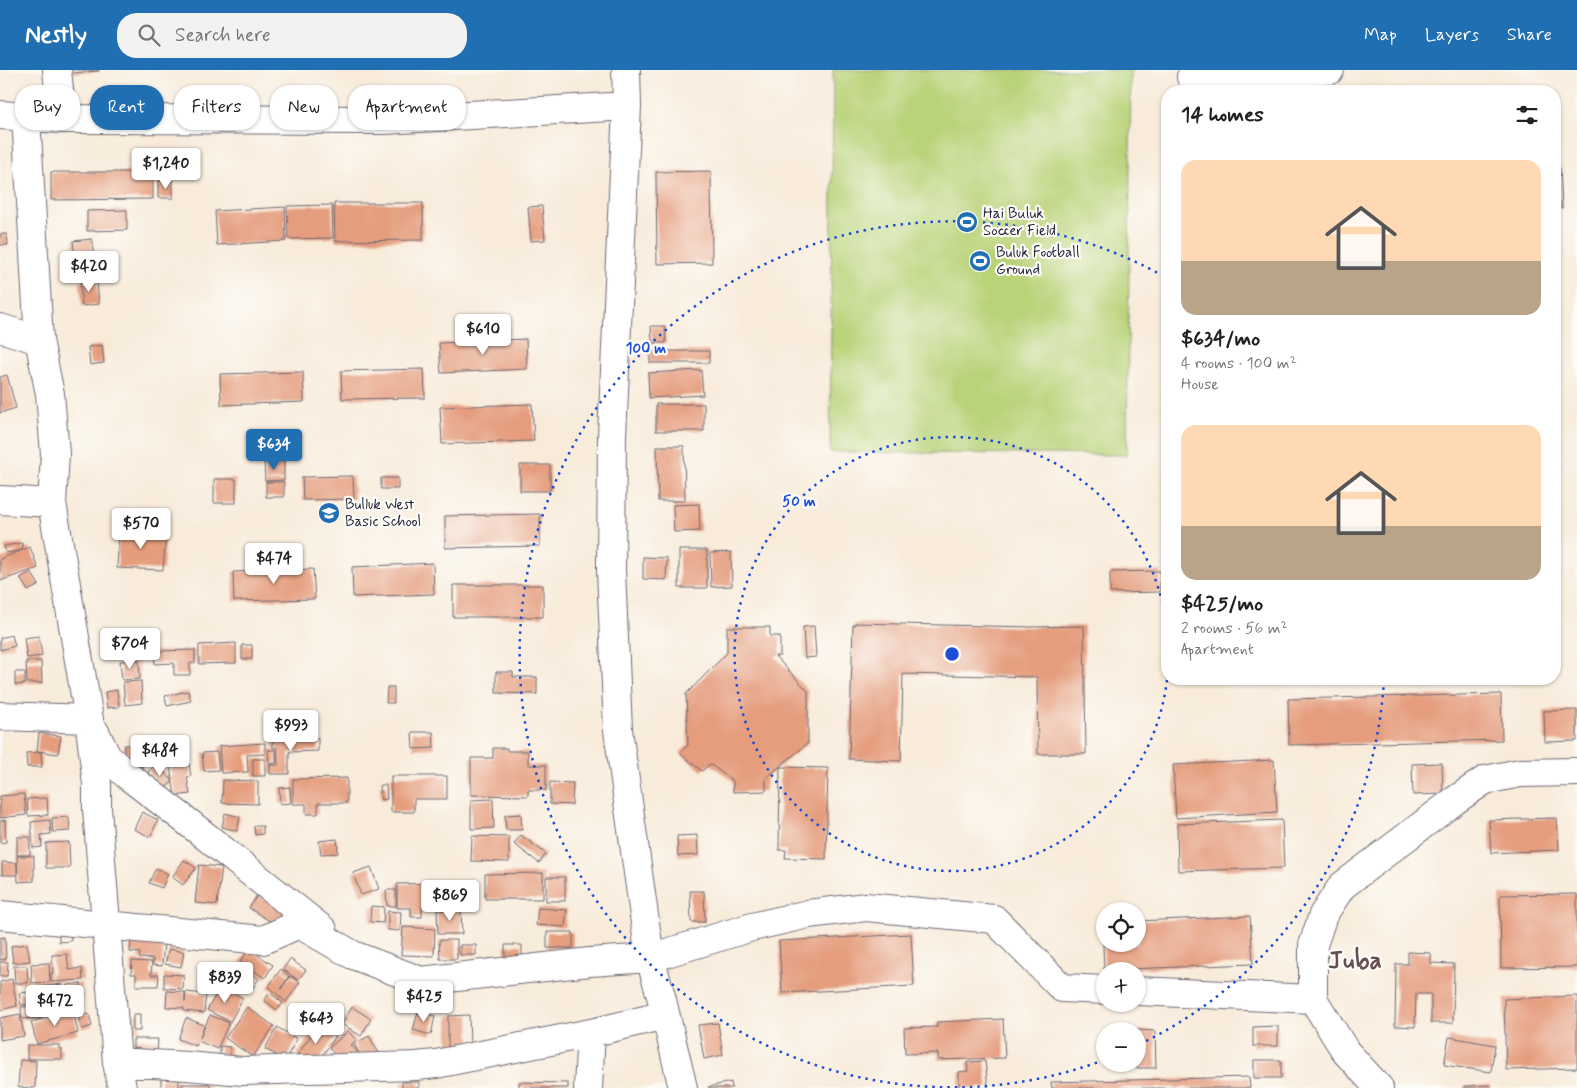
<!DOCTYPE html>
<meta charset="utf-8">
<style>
body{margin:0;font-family:Mynerve,sans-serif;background:#f2f2f2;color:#202124;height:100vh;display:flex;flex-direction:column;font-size:19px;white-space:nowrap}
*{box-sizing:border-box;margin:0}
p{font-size:16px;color:#757577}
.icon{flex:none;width:28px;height:28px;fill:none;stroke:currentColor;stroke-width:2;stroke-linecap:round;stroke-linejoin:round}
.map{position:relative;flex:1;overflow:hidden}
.panel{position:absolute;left:1161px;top:15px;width:400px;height:600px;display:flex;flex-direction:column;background:#fff;border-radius:20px;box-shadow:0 1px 4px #0004}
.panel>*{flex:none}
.guide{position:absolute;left:15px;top:15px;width:475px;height:45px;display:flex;gap:10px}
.buttons{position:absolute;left:1096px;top:832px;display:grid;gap:10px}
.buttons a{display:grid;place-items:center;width:50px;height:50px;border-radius:50%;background:#fff;box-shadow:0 1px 4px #0004;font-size:25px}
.price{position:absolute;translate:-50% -42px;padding:0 11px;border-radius:5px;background:#fff;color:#222;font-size:16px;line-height:32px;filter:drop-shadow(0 1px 2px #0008)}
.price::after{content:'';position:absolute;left:50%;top:30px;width:15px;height:11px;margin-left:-8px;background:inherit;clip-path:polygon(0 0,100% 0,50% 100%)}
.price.on{background:#1f6fb2;color:#fff}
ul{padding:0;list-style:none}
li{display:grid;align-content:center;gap:10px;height:265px;padding:0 20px}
li span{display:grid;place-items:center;height:155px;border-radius:15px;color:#555}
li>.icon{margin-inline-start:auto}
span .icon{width:90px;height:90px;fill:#fffc;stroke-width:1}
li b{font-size:21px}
h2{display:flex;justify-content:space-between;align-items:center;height:60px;padding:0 20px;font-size:21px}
.chip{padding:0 18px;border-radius:20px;background:#fff;box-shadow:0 1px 4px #0004;font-size:18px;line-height:45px}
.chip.on{background:#1f6fb2;color:#fff}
header{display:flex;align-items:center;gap:30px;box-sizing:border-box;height:70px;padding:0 25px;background:#1f6fb2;color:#fff}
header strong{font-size:24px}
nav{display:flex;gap:28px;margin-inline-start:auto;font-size:18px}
.search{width:350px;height:45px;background:#f2f2f2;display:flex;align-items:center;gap:12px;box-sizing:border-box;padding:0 18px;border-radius:20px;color:#757577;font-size:19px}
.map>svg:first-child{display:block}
.green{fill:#b9d379;stroke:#6e7a5a}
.building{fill:#e59d7e}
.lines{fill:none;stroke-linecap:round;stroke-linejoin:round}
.minor-casing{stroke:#6d6873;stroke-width:30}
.minor{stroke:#fff;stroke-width:28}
.ring{fill:none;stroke:#1d4ed8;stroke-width:2.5;stroke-dasharray:2.5 5}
.labels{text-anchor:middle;stroke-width:4.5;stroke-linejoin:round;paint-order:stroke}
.poi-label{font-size:15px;fill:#22223b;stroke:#fdfcf7;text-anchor:start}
.town-label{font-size:25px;font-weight:bold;fill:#664d52;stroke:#fdfcf7}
.centre{fill:#1d4ed8;stroke:#fdfcf7;stroke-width:2.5}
.ring-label{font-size:15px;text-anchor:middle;font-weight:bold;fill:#1d4ed8;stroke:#fdfcf7;stroke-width:4.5;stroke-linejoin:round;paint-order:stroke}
</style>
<header>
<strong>Nestly</strong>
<div class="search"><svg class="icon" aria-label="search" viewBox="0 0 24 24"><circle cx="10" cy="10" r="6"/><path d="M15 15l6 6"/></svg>Search here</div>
<nav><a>Map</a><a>Layers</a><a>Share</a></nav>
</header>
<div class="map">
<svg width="1577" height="1018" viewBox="0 0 1577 1018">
<rect width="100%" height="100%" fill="#fdfcf7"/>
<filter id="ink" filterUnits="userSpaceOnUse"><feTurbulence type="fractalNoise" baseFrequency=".02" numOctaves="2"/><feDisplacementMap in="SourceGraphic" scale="10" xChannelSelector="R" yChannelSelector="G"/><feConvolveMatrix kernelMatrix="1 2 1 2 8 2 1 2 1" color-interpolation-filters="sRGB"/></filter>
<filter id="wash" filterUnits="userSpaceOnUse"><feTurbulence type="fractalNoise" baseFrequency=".0096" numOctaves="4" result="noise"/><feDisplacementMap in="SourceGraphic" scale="20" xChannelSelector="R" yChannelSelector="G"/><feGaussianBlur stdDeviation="1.12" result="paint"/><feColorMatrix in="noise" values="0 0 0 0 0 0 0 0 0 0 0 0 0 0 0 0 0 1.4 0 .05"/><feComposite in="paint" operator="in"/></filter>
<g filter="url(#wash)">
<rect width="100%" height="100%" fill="#f8ebda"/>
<path class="green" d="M833 0H1131L1127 385 830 382Z"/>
<g id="blocks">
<path class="building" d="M71 0H99V1L72 3Z
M1555 98H1560L1562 138H1555Z
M711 101 712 193 657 194 656 102Z
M51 102H153V129L51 130Z
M158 111H173V128H158Z
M334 133H423V170L335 171Z
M332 135 333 168 288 169 287 136Z
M542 136 545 170 531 171 528 137Z
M285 137 286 171 217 175 215 141Z
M127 140V160L87 161V141Z
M0 164H7L8 175H0Z
M92 169 95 201 76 203 73 171Z
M97 211 99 234 82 236 80 212Z
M651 256H665L666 273H652Z
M526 269 527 299 441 303 439 273Z
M102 275 104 293 90 295 88 277Z
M650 281H709V293H650Z
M424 299 425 328 342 329 341 301Z
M701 300 703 325 649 328 648 303Z
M303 302 304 332 221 335 220 304Z
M7 305 16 338 0 343V307Z
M532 334 534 371 442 374 440 337Z
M656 334H704V361H656Z
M657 376H684L685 431H658Z
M284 391V410L265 411 264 392Z
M520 395H550V421H520Z
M353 406 354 429 303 430 302 407Z
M381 408H398V419H381Z
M214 409H236V433H214Z
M266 412H284V427H266Z
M699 434 700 461 674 462 673 435Z
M540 444V476L445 478V446Z
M119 460 166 463 163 500 117 498Z
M22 473 23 480 6 483 4 476Z
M30 477 38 498 0 511V489Z
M679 480H707V518H679Z
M731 482 732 516 711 517 710 483Z
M643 487 667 488 666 510 643 509Z
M433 493 434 524 353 527 352 497Z
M313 499 315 529 234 531 233 502Z
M1160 501V522L1110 523V502Z
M31 502 39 515 28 521 20 508Z
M453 515H543V547H453Z
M855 553 1031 557 1084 556 1086 684H1038L1037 607 903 604 901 691 849 689 853 555H855Z
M814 556 816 587 805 588 803 557Z
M727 557H770V566H780V586H775L808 621V673L766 708V721L733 722V711L710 694 702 701 680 683 688 675 686 624 727 583Z
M12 565 15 576 0 580V568Z
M39 566 42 586 27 588 24 568Z
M236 573V593L199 594V575Z
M242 575H252V589H242Z
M195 580V593H190V605H174V593L155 594 154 581Z
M139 590 140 609 122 610 120 591Z
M26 591H41L42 613H27Z
M15 602H25V614L15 615Z
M496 602H513V607H537V624L496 623Z
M141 611 142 633 125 635 123 612Z
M387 617H394V633H386Z
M117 620 119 637 107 638 105 622Z
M188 621 191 631 167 636 165 626Z
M1501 624 1502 670 1289 675 1288 629Z
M1577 640V671L1545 672 1544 641Z
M412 662H433L434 678 413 679Z
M39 663 61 666 58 684 37 681Z
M318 668V681L289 682V704H270V695H278L277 678H273V669Z
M265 673V684L247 685 248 702 221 703 219 676Z
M124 675 164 676V688H142V701L124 700Z
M186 675 191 706 187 707 190 724 175 726 167 679Z
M493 678H507V681H528V695H546V720H528V726L471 725V688H493Z
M268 680H276V693L269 694Z
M41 682 42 697H27L26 683Z
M217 682 219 700 204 701 202 683Z
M253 689H265V706H253Z
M1274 690 1277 742 1176 748 1173 695Z
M1442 693 1443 724 1413 725 1412 694Z
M156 694 173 711 164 719 148 702Z
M780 697 828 698 826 789 785 788 786 780H779Z
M391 706H447V729H414V742H391Z
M347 708V733H318V744H306V734H293V709Z
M223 710 258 711V734L222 733Z
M550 712 573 713 572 735 550 734Z
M380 715H386L387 729 381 730Z
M290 717 291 733 280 734 279 718Z
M24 724 26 745 0 748V726Z
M47 728 48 745 28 746 27 729Z
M493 729 494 758 471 759V730Z
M142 742 158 750 150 767 134 759Z
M225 743 240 747 237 761 222 757Z
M521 744 522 760H506L505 745Z
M69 747 70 761 53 762 52 748Z
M1557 748 1559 780 1491 783 1489 750Z
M5 750 6 772 0 773V751Z
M50 750 51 764 41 765 42 777 33 778 31 752Z
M1282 750 1284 798 1178 801 1177 754Z
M254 756H263V764L255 765Z
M521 765 546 784 539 793 514 774Z
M697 765 698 785 678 786 677 766Z
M472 766 509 767V792L471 791Z
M17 767H30V785H17Z
M337 769 338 783 321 784 319 771Z
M69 772 70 798H46V773Z
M17 786H34V811L18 812Z
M184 790 196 798 183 815 172 807Z
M2 792 17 793V805H2Z
M199 795 222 797 217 835 195 833Z
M371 797 379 819 361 825 353 803Z
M156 798 168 804 162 818 149 813Z
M543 803V829H485V804Z
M546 807H565V831H546Z
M454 813 455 836 422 837V847H411V838H397V814Z
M386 820H396V836H387Z
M690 821H704L705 852H691Z
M258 824 285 842 276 855 249 838Z
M1577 824V897L1501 898 1500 825Z
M371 836 384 837 383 853 370 852Z
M538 838 567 840 565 857 536 855Z
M461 839 462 864H438L437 840Z
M388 841 401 842 400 861 388 860Z
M1250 846 1253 894 1104 900 1102 852H1105V874H1138V851Z
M403 857 435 859 434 886 401 885Z
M70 858 71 871 59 872V859Z
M547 862H573V878H547Z
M911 864 914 916 782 923 779 871Z
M5 867 6 889 0 890V868Z
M131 869 164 873 162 896 153 895V889L139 888 140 883 130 882Z
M439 870H457V889H440Z
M27 874 30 891 13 893 11 876Z
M460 875H476V885H460Z
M505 875H522V888H505Z
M169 879 184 882 181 897 165 894Z
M249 879 273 895 265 908 240 892Z
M1408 882 1431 883V893L1454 894 1453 953H1431V924H1416L1415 957 1395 956 1396 894H1408Z
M67 884 69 900 82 898 83 910 51 912V903H53L52 885Z
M290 889 306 900 298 910 283 899Z
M132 891 152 892 151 905H159L158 916H136V904H131Z
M0 892H8L7 906H0Z
M49 893 50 912 32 913 31 894Z
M233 895 242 901 234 912 225 906Z
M14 896H27L28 913H15Z
M244 899 259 909 249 923 235 913Z
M281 899 289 906 281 919 290 906 300 912 286 932 268 917Z
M164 904 184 905 183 919 164 918Z
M12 909 17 936 0 940V912Z
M81 913 83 931 70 932 67 915Z
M62 914 65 937 44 940 41 917Z
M221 916 243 928 230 952 207 940Z
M167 921 185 922V932L186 922 206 924 204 943 184 941V938L166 937Z
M31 922 33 934 21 935 19 923Z
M270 923 283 933 277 940 264 930Z
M1577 926V998L1506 1000 1504 929Z
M40 935 41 948 22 949 21 937Z
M247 937 274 956 253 987 225 968Z
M325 937 343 947 335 961 317 951Z
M352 937 371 949 361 966 342 954Z
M73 940 78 963 37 974 31 952Z
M418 942 435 946 431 965 413 960Z
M20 944 24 966 0 970V948Z
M89 944 92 956 82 959 78 946Z
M133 944H140V961H133Z
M210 945 229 953 217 979 198 971 196 976 178 969 186 948 204 955 200 968Z
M469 945 470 977H448V946Z
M1003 949 1005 988 938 990V983L905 984 904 958 937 957V952Z
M718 953 723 985 704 989 698 955Z
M319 954 336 966 314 997 297 985Z
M1278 956V976H1253V957Z
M277 957 297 969 285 990 265 979Z
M1138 960 1155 961 1156 998H1134V994H1138Z
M348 961 356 970 351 975 360 985 354 974 369 966 379 983 364 991 347 997 329 978Z
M1449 967 1495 975 1491 1002 1444 995Z
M133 969H158L157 984H133Z
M27 975H59V979H62V989H27Z
M220 976 230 977V988L220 987Z
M20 990 36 991 35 1018 18 1017Z
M1254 990H1281V1008H1254Z
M985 991 988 1018H959V1002L968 1001 967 992Z
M1249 1007 1250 1018H1052L1051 1012Z
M161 1009 179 1010V1018H161Z
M402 1012H419V1018H402Z
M519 1012 568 1013V1018H519Z
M731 1012 732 1018H709L708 1017Z
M182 1014H210V1018H182Z
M1490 1015V1018H1464V1016Z"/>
</g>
</g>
<g filter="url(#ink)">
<use href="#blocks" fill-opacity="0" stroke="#6d6873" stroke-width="1"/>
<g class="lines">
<g class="minor-casing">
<path id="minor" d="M57 0 62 49
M626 0 627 36 612 366 611 500 618 660 650 888 661 926 683 1018
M1191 7 1330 0
M0 45 62 49 384 50 627 36
M26 46 39 270 50 324 55 384 52 433 89 649 97 714V739L112 930 117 992 122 1018
M0 258 39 270
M0 430 52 433
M0 646 89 649
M95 662 107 687 128 706 184 749 323 860
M0 845 263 870 299 854 353 885 421 911 590 892 650 888 752 857 808 844 866 837 994 849 1062 918 1105 920
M1138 921 1313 929 1346 982 1379 1018
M1313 929V875L1323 845 1342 816 1454 731 1485 710 1520 703 1577 702
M117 992 187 996 242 1001 416 996 436 994 591 963 665 945
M588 1018 591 963"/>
</g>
<use href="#minor" class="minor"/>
</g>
</g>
<g class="ring">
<path d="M1167 610A217 217 0 1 1 1167 558"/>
<path d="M1384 610A433 433 0 0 1 1138 975M1104 990A433 433 0 1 1 1165 207"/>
</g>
<defs>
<g id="stadium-disc" transform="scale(1.125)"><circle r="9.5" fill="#1f6fb2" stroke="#fdfcf7"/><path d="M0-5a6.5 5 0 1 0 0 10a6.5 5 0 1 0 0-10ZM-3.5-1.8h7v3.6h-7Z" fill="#fff"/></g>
<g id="school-disc" transform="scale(1.125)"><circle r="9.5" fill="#1f6fb2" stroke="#fdfcf7"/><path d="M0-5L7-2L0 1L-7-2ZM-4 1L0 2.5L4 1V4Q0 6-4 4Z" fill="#fff"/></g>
</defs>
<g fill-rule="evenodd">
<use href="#stadium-disc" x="967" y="152"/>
<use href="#stadium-disc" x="980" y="191"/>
<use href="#school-disc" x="329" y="443"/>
</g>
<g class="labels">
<g class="poi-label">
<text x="983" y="148">Hai Buluk<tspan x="983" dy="17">Soccer Field</tspan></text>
<text x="996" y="187">Buluk Football<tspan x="996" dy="17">Ground</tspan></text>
<text x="345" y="439">Bulluk West<tspan x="345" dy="17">Basic School</tspan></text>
</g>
<g class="town-label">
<text x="1355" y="898">Juba</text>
</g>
</g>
<circle cx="952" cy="584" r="8" class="centre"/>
<g class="ring-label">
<text x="646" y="283">100 m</text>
<text x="799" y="436">50 m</text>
</g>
</svg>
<div class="buttons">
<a><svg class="icon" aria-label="locate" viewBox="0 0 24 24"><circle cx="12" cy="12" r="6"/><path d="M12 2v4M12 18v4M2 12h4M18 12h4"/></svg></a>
<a>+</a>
<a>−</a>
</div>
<b class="price" style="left:166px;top:120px">$1,240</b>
<b class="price" style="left:89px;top:223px">$420</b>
<b class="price" style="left:483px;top:286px">$610</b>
<b class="price on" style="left:274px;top:401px">$634</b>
<b class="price" style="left:141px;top:480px">$570</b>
<b class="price" style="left:274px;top:515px">$474</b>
<b class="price" style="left:130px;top:600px">$704</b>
<b class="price" style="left:291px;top:682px">$993</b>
<b class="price" style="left:160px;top:707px">$484</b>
<b class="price" style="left:450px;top:852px">$869</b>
<b class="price" style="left:225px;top:934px">$839</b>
<b class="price" style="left:424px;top:953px">$425</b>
<b class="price" style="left:55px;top:957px">$472</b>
<b class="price" style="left:316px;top:975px">$643</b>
<div class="guide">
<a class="chip">Buy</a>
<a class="chip on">Rent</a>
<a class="chip">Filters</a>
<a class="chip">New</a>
<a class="chip">Apartment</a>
</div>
<section class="panel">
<h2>14 homes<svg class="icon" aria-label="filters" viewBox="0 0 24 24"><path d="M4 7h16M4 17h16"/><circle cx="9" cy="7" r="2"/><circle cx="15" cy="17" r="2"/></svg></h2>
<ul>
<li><span style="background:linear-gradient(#ffd9b3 65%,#b9a48a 0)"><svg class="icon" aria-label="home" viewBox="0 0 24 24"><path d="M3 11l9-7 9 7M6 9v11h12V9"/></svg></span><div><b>$634/mo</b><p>4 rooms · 100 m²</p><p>House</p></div></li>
<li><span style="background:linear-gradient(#ffd9b3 65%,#b9a48a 0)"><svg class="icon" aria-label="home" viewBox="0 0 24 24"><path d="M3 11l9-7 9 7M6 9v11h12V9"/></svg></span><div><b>$425/mo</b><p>2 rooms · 56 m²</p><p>Apartment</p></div></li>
</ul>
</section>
</div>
